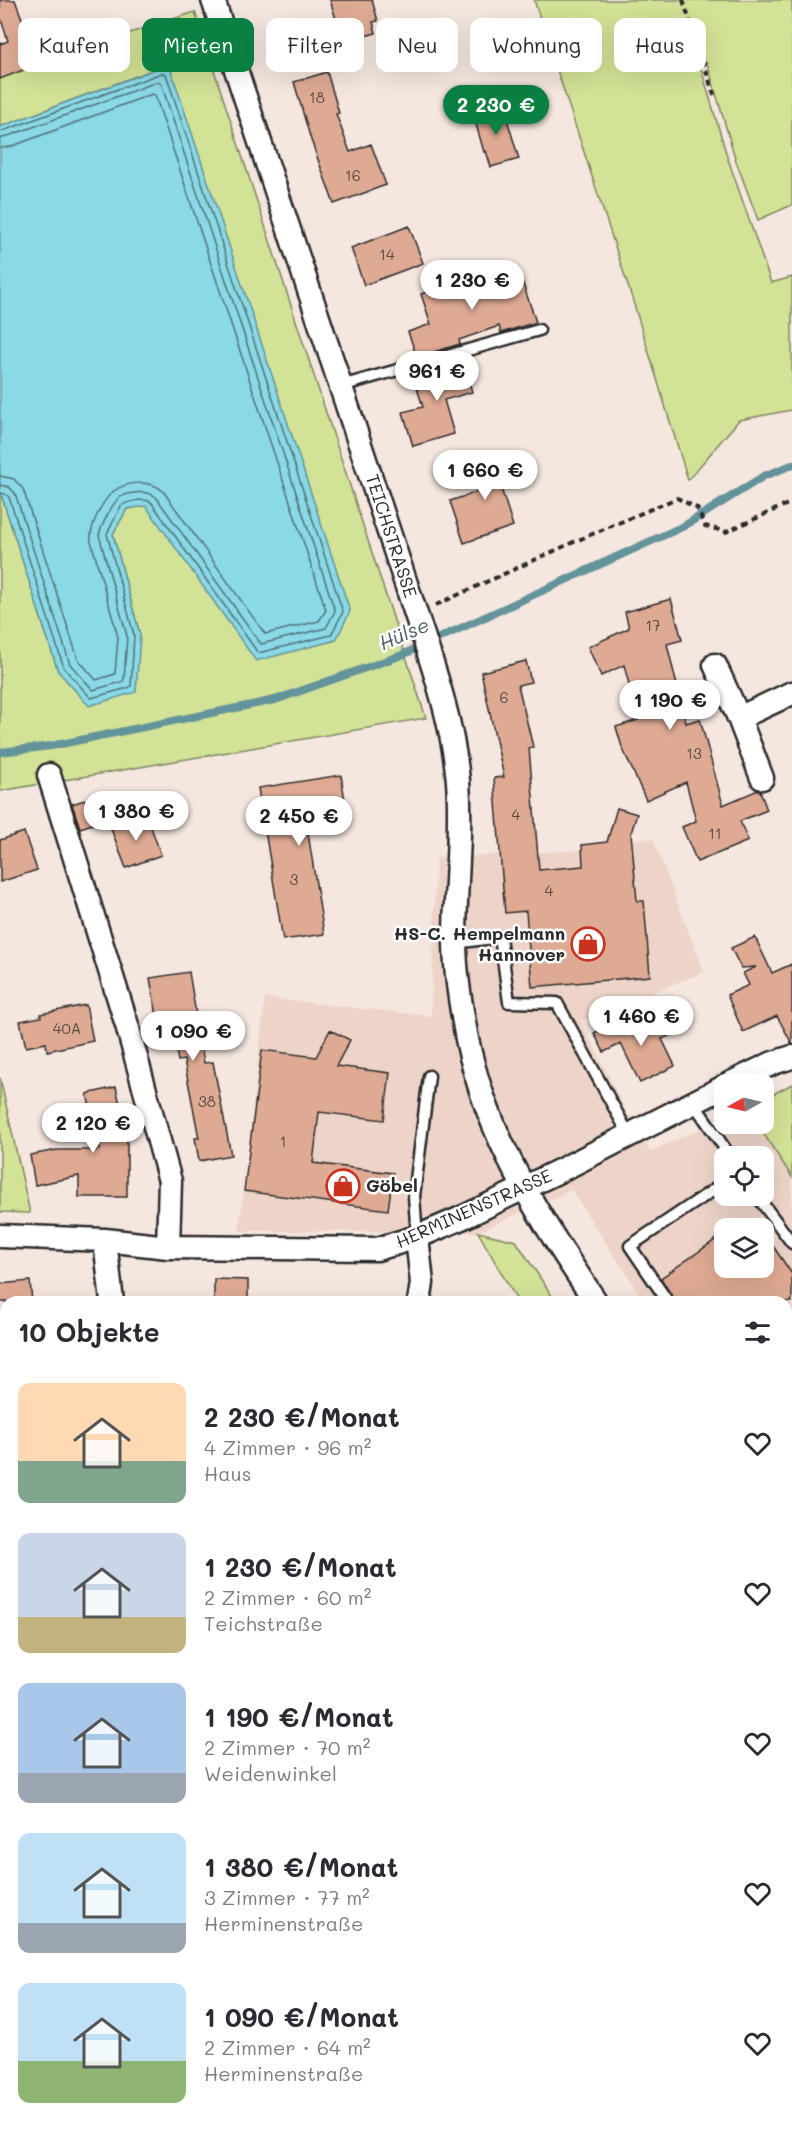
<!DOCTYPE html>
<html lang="de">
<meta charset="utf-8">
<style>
body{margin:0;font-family:Mali,sans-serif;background:#f7f7f7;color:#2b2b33;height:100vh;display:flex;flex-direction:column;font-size:22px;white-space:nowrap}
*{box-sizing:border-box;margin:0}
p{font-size:20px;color:#7c7c81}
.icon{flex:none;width:33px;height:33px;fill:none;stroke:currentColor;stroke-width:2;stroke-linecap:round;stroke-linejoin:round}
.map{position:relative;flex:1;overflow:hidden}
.panel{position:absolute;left:0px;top:1296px;width:792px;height:834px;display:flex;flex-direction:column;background:#fff;border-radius:18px 18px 0 0;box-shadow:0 6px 24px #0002}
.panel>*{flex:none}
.guide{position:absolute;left:18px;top:18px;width:756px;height:54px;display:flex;gap:12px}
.needle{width:39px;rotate:262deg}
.fabs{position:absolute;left:714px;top:1074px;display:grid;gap:12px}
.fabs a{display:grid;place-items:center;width:60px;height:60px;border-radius:12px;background:#fff;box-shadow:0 6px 24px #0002;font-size:30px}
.price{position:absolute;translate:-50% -51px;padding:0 14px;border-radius:21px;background:#fff;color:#222;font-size:20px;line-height:39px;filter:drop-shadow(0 2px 3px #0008)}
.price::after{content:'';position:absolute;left:50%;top:36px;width:18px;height:14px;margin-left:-9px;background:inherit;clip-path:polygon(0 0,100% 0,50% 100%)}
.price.selected{background:#0b8043;color:#fff}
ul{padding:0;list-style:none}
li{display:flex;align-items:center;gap:18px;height:150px;padding:0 18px}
li span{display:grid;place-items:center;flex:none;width:168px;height:120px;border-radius:12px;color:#555}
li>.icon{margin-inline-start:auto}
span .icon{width:72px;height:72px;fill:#fffc;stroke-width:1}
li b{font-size:26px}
h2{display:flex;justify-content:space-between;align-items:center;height:72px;padding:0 18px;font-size:26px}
.tag{padding:0 21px;border-radius:12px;background:#fff;box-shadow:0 6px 24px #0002;font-size:21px;line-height:54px}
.tag.selected{background:#0b8043;color:#fff}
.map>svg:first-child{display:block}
.built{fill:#eed4c8;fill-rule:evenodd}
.green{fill:#d2e296;stroke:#7e8660;stroke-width:1.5}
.water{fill:#8ad9e6;stroke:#64939b;stroke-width:1.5}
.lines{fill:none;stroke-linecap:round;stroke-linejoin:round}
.shore{stroke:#517176;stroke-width:1.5}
.stream{stroke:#64939b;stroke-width:8}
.building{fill:#dfaa94;stroke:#2b2b2b;stroke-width:1.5}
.lane-casing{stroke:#2b2b2b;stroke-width:15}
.street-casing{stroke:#2b2b2b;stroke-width:27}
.path{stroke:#2b2b2b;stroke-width:4;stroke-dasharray:6 4.5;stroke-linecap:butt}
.lane{stroke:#fff;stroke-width:10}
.street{stroke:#fff;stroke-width:22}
.labels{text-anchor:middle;stroke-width:5;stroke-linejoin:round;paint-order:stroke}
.number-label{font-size:15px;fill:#584b45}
.street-label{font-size:18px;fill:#2b2b2b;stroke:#fff}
.poi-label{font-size:18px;font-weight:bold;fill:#2b2b2b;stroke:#fff;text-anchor:end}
.water-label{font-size:20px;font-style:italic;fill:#485f63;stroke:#fff}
</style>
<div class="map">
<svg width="792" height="2130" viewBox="0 0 792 2130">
<rect width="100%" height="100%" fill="#f5e6df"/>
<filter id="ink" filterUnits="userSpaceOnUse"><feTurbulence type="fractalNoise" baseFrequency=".0167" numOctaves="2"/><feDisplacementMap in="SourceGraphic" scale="12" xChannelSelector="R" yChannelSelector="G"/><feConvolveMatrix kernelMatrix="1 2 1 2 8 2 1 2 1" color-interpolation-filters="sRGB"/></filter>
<g filter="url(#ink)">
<path class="built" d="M653 839 704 972 581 1021 625 1109 650 1152 724 1118V1124H757L792 1177V1527L786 1518V1302H645L571 1190 478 1232 239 1231 265 998 431 1016 436 858 582 850V845L612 841 632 845V840ZM724 1156H764V1196H724ZM724 1228H764V1268H724Z
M6 2119V2124H201V2130H0V2120Z"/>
<path class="green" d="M534 0H792V205L758 220 736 161 707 63 700 65 727 156 771 283 792 277V410L739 420 688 480 632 298Z
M195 12 426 718 0 791V491L58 671 140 635 113 534 127 509 146 505 256 660 168 64 0 127V75Z
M0 1078 30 1213 0 1212Z
M792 1084V1177L757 1124H764V1099Z
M478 1232 516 1241 556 1302H518Z
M6 1714V1988L0 1989V1715Z"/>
<path class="water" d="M169 64 350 611 336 640 256 661 146 506 127 509 113 534 140 635 136 692 89 706 58 671 0 491V127Z"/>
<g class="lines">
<path class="shore" d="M0 132 162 73 166 74 343 612 331 635 258 653 151 502C143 498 128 501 121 506L107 534 134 635 131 686 128 688 91 698 64 668 9 497 5 494 0 493
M0 139 157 82 161 83 335 611 326 628 261 644 156 497C148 490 130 492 120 497 113 502 101 526 99 535L127 636 124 680 121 682 93 690 70 664 15 493 9 487 0 485
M0 148 10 147 152 94 155 95 326 610 319 621 265 634 163 491C151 480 127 481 114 491 103 499 89 527 91 541L118 637 115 674 96 680 78 659 23 489 14 479 0 476"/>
<path class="stream" d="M0 752 51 746 275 700 402 655 684 526 764 476 792 465"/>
</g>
<path class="building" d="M0 0H15L39 64 0 79V44L8 41 0 16Z
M330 0H372L378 21 373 22 376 33 343 42Z
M327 72 339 113 336 114 350 152 371 144 386 185 334 204 311 140 294 82Z
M503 106 519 159 491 167 486 151 484 152 473 114Z
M409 226 423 263 364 285 351 248Z
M518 269 536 322 501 333 499 326 459 340 460 344 417 357 408 332 431 324 421 294 465 279 467 286Z
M465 359 469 374 467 375 472 392 444 400 454 434 413 446 403 412 423 407 416 385 425 383 422 371Z
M510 454 517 476 499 482 513 526 464 543 450 501 480 491 472 467Z
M671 599 682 640 667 644 686 723 700 719 723 805 758 790 760 791 767 810 740 821 748 841 697 862 682 827 696 821 686 782 646 800 622 747 616 727 638 720 624 665 601 676 588 647 629 628 625 612Z
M526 661 531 682 518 685 533 747 529 748 539 870 583 866 582 845 607 842 617 808 637 814 631 833 637 901H644L650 976 532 987 526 911 505 913 494 778 504 777 481 672Z
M341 775 348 820 307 827 324 934 283 940 258 788Z
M91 798 99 822 80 828 72 804Z
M147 816 161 855 126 868 111 829Z
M24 832 37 870 0 882V840Z
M755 937 772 973 792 964V1044L777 1016 743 1032 727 995 749 985 743 973 756 967 741 968 731 948Z
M189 972 204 1063 213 1062 231 1155 199 1161 195 1138H199L184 1060 178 1061 171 1019 158 1021 150 978Z
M86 1005 93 1041 47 1051 46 1043 26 1047 20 1021 41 1017 40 1014Z
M660 1014 671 1035 662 1039 675 1066 640 1083 621 1044 604 1052 594 1033 612 1024 618 1034Z
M330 1030 350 1040 336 1066 390 1073 384 1120 319 1112 313 1163 393 1173 388 1210 244 1191 262 1050 316 1057Z
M116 1087 127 1136V1197H79V1176L35 1185 30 1155 57 1150H100L87 1094Z
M764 1233 792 1274V1302H675L661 1278 724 1234V1268H764Z
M214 1279 248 1280V1302H214Z
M30 1281 32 1302H0V1284Z"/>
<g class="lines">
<g class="lane-casing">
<path id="lane" d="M341 386 539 330
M455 943 500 937 509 1002 557 1003 629 1135
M693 1102 730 1156
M757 1196 792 1243
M417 1237 414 1196 429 1076
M668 1302 630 1246 724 1183
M786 1402 792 1397
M786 1440 792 1448
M0 2058 6 2057
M0 2106H6
M201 2124 203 2130"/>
</g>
<g class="street-casing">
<path id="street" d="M213 0 416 614C434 668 453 724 458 781 462 834 455 887 455 940 455 973 461 1007 467 1039 487 1138 541 1220 596 1302
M715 665 739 718 792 693
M739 718 762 778
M49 775 127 1025 170 1181 168 1247
M729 1084 773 1063 792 1057
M0 1236 105 1240 168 1247 377 1249 417 1237 466 1216 563 1169 724 1087
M417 1237 422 1283 419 1302
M105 1240 112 1302
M786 1589 792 1598
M503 2124 504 2130"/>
</g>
<path class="path" d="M683 0 714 95
M436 605 576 541 677 498 697 508 705 526 726 532 792 502
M786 1671 792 1670
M785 2124 786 2130"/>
<use href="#lane" class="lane"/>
<use href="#street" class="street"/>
</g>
</g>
<defs>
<g id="shop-ring" transform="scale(1.725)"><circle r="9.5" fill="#fff" stroke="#c8321e" stroke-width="1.5"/><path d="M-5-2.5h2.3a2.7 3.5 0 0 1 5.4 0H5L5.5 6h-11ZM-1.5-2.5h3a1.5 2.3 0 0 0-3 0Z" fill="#c8321e"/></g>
</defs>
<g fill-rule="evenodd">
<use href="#shop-ring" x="588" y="944"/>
<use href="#shop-ring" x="343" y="1186"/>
</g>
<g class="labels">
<g class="number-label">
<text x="317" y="103">18</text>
<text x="353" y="181">16</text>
<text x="387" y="260">14</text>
<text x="653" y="631">17</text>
<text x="504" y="703">6</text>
<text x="694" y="759">13</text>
<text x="516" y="820">4</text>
<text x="715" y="839">11</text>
<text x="294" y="885">3</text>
<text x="549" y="896">4</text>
<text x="67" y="1034">40A</text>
<text x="207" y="1107">38</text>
<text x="283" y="1147">1</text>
</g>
<g class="street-label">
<text transform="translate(391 536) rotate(72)" y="6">TEICHSTRASSE</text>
<text transform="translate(474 1209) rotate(-24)" y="6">HERMINENSTRASSE</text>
</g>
<g class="poi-label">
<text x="565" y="940">HS-C. Hempelmann<tspan x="565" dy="21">Hannover</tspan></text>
<text x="366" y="1192" text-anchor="start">Göbel</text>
</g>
<g class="water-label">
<text transform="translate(404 634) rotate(-23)" y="7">Hülse</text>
</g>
</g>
</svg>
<div class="fabs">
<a><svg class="needle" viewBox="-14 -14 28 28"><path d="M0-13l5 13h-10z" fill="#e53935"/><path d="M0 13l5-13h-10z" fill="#7c7c81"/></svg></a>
<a><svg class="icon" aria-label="locate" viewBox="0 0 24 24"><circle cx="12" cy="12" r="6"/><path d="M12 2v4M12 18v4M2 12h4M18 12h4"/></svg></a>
<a><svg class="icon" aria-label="layers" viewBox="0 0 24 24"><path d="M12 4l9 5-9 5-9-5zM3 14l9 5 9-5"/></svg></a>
</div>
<b class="price selected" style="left:496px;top:136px">2 230 €</b>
<b class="price" style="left:472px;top:311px">1 230 €</b>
<b class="price" style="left:437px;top:402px">961 €</b>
<b class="price" style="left:485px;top:501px">1 660 €</b>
<b class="price" style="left:670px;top:731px">1 190 €</b>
<b class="price" style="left:136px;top:842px">1 380 €</b>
<b class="price" style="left:299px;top:847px">2 450 €</b>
<b class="price" style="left:641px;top:1047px">1 460 €</b>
<b class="price" style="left:193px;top:1062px">1 090 €</b>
<b class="price" style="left:93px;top:1154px">2 120 €</b>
<div class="guide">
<a class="tag">Kaufen</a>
<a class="tag selected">Mieten</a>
<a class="tag">Filter</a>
<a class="tag">Neu</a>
<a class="tag">Wohnung</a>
<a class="tag">Haus</a>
</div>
<section class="panel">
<h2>10 Objekte<svg class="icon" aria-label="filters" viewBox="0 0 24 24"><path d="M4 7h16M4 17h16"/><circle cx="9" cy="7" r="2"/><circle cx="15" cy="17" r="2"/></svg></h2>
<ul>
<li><span style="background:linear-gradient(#ffd9b3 65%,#7fa58c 0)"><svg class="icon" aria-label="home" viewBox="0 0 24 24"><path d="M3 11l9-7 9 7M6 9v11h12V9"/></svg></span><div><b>2 230 €/Monat</b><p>4 Zimmer · 96 m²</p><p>Haus</p></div><svg class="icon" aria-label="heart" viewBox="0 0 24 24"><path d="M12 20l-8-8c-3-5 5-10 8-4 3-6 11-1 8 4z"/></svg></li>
<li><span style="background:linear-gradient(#c9d6e8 70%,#c2b280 0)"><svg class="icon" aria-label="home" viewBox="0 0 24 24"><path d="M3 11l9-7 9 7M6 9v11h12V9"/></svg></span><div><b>1 230 €/Monat</b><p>2 Zimmer · 60 m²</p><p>Teichstraße</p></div><svg class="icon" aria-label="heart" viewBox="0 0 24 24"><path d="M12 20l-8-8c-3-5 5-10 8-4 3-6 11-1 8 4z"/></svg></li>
<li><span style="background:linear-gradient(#a9c7e8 75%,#9aa5b1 0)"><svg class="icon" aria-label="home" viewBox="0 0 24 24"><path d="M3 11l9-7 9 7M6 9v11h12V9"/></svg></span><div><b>1 190 €/Monat</b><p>2 Zimmer · 70 m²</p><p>Weidenwinkel</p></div><svg class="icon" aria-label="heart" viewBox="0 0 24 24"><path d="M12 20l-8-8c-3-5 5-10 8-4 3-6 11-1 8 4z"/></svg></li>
<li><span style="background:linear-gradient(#bfe0f5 75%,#9aa5b1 0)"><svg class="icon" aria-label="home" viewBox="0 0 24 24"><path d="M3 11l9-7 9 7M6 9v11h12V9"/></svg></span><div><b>1 380 €/Monat</b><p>3 Zimmer · 77 m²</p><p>Herminenstraße</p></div><svg class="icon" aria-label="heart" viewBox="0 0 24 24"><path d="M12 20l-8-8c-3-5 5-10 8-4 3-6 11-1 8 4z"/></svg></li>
<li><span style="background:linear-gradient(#bfe0f5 65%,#8fb573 0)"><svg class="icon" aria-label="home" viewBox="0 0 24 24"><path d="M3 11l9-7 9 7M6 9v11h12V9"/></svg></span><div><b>1 090 €/Monat</b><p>2 Zimmer · 64 m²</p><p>Herminenstraße</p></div><svg class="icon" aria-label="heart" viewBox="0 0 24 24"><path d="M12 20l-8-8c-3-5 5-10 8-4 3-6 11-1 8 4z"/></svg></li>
</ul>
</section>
</div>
